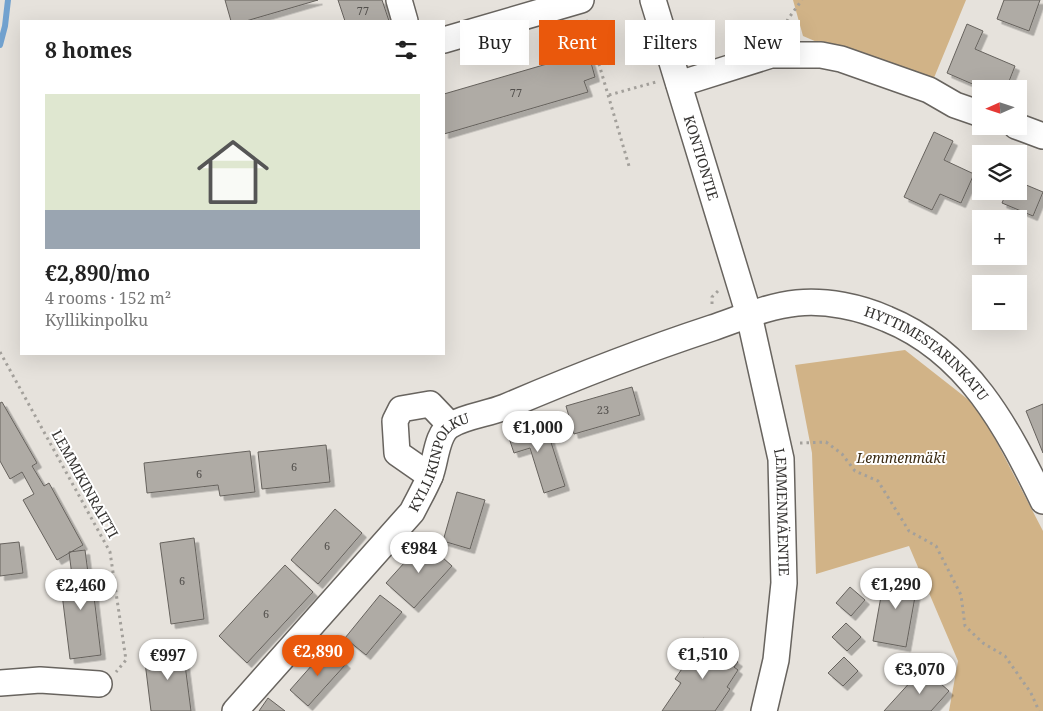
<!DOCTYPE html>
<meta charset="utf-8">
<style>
body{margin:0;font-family:"Noto Serif",serif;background:#f2f2f2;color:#222;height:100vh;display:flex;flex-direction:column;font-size:19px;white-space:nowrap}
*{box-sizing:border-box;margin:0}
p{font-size:16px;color:#767676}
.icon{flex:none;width:28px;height:28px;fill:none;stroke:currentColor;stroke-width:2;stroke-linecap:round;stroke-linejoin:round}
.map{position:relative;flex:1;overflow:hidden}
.side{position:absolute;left:20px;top:20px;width:425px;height:335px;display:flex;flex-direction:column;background:#fff;border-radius:0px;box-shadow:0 5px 20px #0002}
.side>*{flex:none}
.guide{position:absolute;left:460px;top:20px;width:475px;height:45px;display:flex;gap:10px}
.needle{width:32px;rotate:267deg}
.tools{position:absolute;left:972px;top:80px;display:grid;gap:10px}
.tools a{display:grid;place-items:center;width:55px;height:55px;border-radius:0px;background:#fff;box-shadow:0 5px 20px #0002;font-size:25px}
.price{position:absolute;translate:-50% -42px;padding:0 11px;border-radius:18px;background:#fff;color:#222;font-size:16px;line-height:32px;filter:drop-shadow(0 1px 2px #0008)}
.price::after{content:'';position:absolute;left:50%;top:30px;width:15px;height:11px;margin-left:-8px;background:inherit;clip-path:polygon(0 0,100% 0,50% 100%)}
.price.active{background:#ea580c;color:#fff}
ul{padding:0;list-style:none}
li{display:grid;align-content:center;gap:10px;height:265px;padding:0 25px}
li span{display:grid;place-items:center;height:155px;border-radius:0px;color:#555}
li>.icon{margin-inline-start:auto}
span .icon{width:90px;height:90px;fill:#fffc;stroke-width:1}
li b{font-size:21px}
h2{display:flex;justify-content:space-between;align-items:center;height:60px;padding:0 25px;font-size:21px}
.pill{padding:0 18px;border-radius:0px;background:#fff;box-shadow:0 5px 20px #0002;font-size:18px;line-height:45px}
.pill.active{background:#ea580c;color:#fff}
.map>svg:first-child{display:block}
.green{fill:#d1b387}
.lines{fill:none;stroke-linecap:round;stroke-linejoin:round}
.stream{stroke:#72a2cf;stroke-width:6}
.building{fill:#afaba5;stroke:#66625d;filter:url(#shadow)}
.minor-casing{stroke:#68645f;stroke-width:28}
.path{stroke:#a3a09b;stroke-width:3;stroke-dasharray:2.5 4;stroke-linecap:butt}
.minor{stroke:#fff;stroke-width:25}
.labels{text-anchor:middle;stroke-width:4;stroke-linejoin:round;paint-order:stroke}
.number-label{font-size:11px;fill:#53504d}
.street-label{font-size:14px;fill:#343230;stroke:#fff}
.park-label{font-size:14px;font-style:italic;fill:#392910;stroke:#fff}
</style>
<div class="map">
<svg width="1043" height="711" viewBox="0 0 1043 711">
<defs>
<filter id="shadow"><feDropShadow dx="4.5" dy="4.5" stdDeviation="0" flood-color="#0004"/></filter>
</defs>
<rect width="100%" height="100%" fill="#e6e2dc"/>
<path class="green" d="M793 0H966L929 90 803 36Z
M905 350 979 408 1043 531V711H949L958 661 909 546 816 574 812 453 795 365Z"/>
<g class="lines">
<path class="stream" d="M0 45 5 26 8 0"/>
</g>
<path class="building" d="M225 0H318L246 21H231Z
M338 0H382L389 21H345Z
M1004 0H1040L1029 31 997 19Z
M967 24 983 31 975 49 1015 66 1006 89H984L947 73Z
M588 52 595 77 584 81 588 92 444 134V94Z
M934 132 953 141 944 160 974 174 961 203 940 194 932 210 904 197Z
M1019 182 1043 192 1033 216 1002 203 1007 191H1019Z
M632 387 640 415 574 434 566 406Z
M2 402 37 463 32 466 44 486 49 483 83 545 57 560 23 500 34 494 22 472 10 479 0 461V403Z
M1043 404V453L1026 411Z
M538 419 544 438 549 436 565 486 544 493 530 448 514 453 506 429Z
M326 445 330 482 262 489 258 452Z
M250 451 255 492 220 496 218 485 147 493 144 463Z
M457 492 485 500 470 549 443 541Z
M335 509 362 533 318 584 291 560Z
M194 538 204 619 171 624 160 543Z
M424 541 452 566 414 608 386 583Z
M19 542 23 573 0 576V544Z
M85 550 90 588H93L101 655 70 659 62 594 74 592 69 552Z
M285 565 313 592 247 663 219 636Z
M885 574 918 580 906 647 873 641Z
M850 587 865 600 851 616 836 603Z
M380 595 402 612 366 655 345 638Z
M846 623 861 637 847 651 832 637Z
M703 638 738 662 734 667 738 670 727 687 730 689 715 711H662L681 683 675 679Z
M328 647 346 664 308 706 290 690Z
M183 649 191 711H151L144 654Z
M844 657 858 671 843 686 828 673Z
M923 668 949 691 931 711H884Z
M268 698 285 711H259Z"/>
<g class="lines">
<g class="minor-casing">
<g id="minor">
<path d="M399 0 405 21"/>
<path id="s1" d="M653 0 749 315 781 459 784 583 776 660 764 711"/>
<path d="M444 40 581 0"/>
<path d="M679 84 771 55H821L841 59 929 90 955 105 981 114"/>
<path d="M1016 126 1043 136"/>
<path d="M430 476 397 453 395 421 401 409 430 404 450 425"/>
<path d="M0 683 40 680 99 684"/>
<path id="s2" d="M235 711 412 512C418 500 425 488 430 476 436 462 436 433 451 425 466 416 488 414 505 407 573 378 642 351 712 328 739 319 767 306 797 303 826 300 860 307 887 319 968 352 1007 427 1043 501"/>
</g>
</g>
<path class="path" d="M586 20 629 166
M781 33 788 19 802 0
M609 95 656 82
M712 304V297L718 291
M0 352 110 552 126 660 116 672
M800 443 826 442 842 454 855 471 878 481 909 531 936 546 961 595 965 626 983 643 1005 656 1031 693 1039 711"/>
<use href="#minor" class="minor"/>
</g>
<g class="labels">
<g class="number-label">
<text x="363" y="15">77</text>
<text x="516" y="97">77</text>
<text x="603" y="414">23</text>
<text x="294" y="471">6</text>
<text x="199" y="478">6</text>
<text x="327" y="550">6</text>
<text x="182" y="585">6</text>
<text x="266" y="618">6</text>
</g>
<g class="street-label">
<text dy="5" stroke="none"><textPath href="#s1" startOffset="165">KONTIONTIE</textPath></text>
<text dy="5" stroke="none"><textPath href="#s2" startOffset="875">HYTTIMESTARINKATU</textPath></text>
<text dy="5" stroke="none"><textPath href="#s2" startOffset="325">KYLLIKINPOLKU</textPath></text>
<text transform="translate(85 484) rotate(61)" y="5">LEMMIKINRAITTI</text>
<text dy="5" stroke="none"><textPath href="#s1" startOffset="530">LEMMENMÄENTIE</textPath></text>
</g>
<g class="park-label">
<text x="901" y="463">Lemmenmäki</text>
</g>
</g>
</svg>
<div class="tools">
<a><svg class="needle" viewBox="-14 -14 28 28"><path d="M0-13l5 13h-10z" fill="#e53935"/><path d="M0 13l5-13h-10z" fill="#767676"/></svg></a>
<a><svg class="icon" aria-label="layers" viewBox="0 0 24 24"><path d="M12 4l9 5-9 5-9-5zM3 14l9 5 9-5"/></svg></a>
<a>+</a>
<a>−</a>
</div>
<b class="price" style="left:538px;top:453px">€1,000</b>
<b class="price" style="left:419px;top:574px">€984</b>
<b class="price" style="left:896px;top:610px">€1,290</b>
<b class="price" style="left:81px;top:611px">€2,460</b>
<b class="price active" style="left:318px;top:677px">€2,890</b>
<b class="price" style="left:703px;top:680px">€1,510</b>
<b class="price" style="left:168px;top:681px">€997</b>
<b class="price" style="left:920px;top:695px">€3,070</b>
<div class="guide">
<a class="pill">Buy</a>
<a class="pill active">Rent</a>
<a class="pill">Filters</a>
<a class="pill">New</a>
</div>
<section class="side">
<h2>8 homes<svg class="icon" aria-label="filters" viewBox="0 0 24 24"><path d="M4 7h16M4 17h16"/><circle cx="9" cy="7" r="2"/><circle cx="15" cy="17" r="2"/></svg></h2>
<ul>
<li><span style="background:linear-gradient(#dfe7d0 75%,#9aa5b1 0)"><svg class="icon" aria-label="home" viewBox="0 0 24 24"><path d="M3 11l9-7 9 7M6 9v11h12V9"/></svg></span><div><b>€2,890/mo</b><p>4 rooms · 152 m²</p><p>Kyllikinpolku</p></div></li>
</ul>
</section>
</div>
